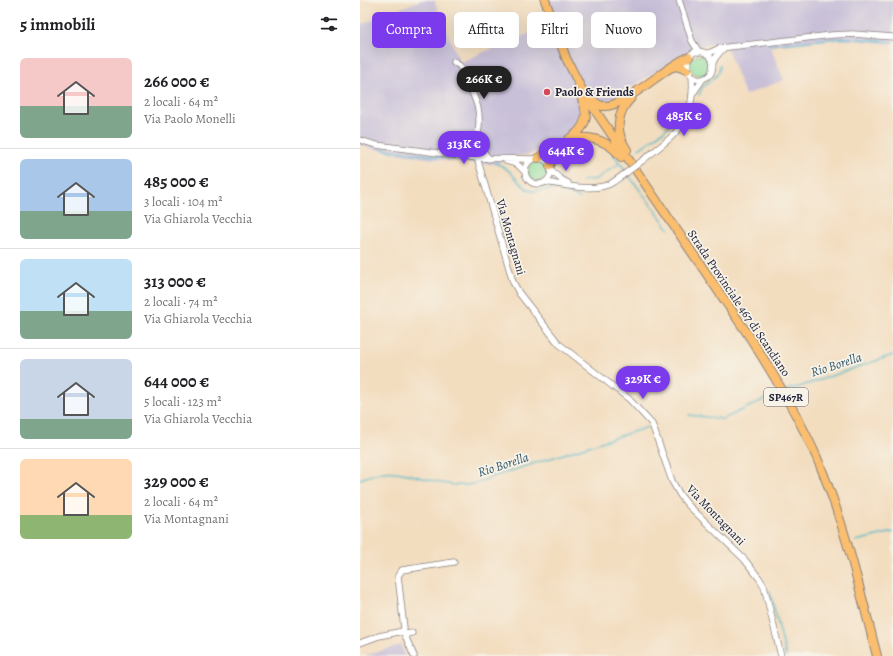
<!DOCTYPE html>
<html lang="it">
<meta charset="utf-8">
<style>
body{margin:0;font-family:Alegreya,serif;background:#f2f2f2;color:#202124;height:100vh;display:flex;flex-direction:column;font-size:15px;white-space:nowrap}
*{box-sizing:border-box;margin:0}
p{font-size:13px;color:#757577}
.icon{flex:none;width:22px;height:22px;fill:none;stroke:currentColor;stroke-width:2;stroke-linecap:round;stroke-linejoin:round}
.map{position:relative;flex:1;overflow:hidden}
.drawer{display:flex;flex-direction:column;background:#fff;width:360px}
.drawer>*{flex:none}
.guide{position:absolute;left:12px;top:12px;width:380px;height:36px;display:flex;gap:8px}
.price{position:absolute;translate:-50% -34px;padding:0 9px;border-radius:14px;background:#7c3aed;color:#fff;font-size:13px;line-height:26px;filter:drop-shadow(0 1px 2px #0008)}
.price::after{content:'';position:absolute;left:50%;top:24px;width:12px;height:9px;margin-left:-6px;background:inherit;clip-path:polygon(0 0,100% 0,50% 100%)}
.price.on{background:#222;color:#fff}
ul{padding:0;list-style:none}
li{display:flex;align-items:center;gap:12px;height:100px;padding:0 20px}
li+li{border-top:1px solid #e0e0e0}
li span{display:grid;place-items:center;flex:none;width:112px;height:80px;border-radius:6px;color:#555}
li>.icon{margin-inline-start:auto}
span .icon{width:48px;height:48px;fill:#fffc;stroke-width:1}
li b{font-size:17px}
h2{display:flex;justify-content:space-between;align-items:center;height:48px;padding:0 20px;font-size:17px}
.chip{padding:0 14px;border-radius:6px;background:#fff;box-shadow:0 4px 16px #0002;font-size:14px;line-height:36px}
.chip.on{background:#7c3aed;color:#fff}
main{display:flex;flex:1;min-height:0}
.map>svg:first-child{display:block}
.industrial{fill:#c8bfd8}
.green{fill:#92de9c;stroke:#5a806c}
.lines{fill:none;stroke-linecap:round;stroke-linejoin:round}
.stream{stroke:#4bb7c7;stroke-width:1.5}
.minor-casing{stroke:#8a807d;stroke-width:7}
.highway-casing{stroke:#8a807d;stroke-width:10}
.minor{stroke:#fff;stroke-width:5.5}
.highway{stroke:#fabe6e;stroke-width:8}
.minor-bridge-casing{stroke:#8a807d;stroke-width:7;stroke-linecap:butt}
.minor-bridge{stroke:#fff;stroke-width:5.5}
.poi-dot{fill:#d1495b;stroke:#f7f3e8;stroke-width:1.5}
.labels{text-anchor:middle;stroke-width:3.5;stroke-linejoin:round;paint-order:stroke}
.shield{fill:#f7f3e8;stroke:#62616f;stroke-width:1}
.shield-label{font-size:11px;font-weight:bold;fill:#22223b}
.poi-label{font-size:12px;font-weight:bold;fill:#22223b;stroke:#f7f3e8;text-anchor:start}
.street-label{font-size:12px;fill:#22223b;stroke:#f7f3e8}
.water-label{font-size:13px;font-style:italic;fill:#30566c;stroke:#f7f3e8}
</style>
<main>
<section class="drawer">
<h2>5 immobili<svg class="icon" aria-label="filters" viewBox="0 0 24 24"><path d="M4 7h16M4 17h16"/><circle cx="9" cy="7" r="2"/><circle cx="15" cy="17" r="2"/></svg></h2>
<ul>
<li><span style="background:linear-gradient(#f6c9c9 60%,#7fa58c 0)"><svg class="icon" aria-label="home" viewBox="0 0 24 24"><path d="M3 11l9-7 9 7M6 9v11h12V9"/></svg></span><div><b>266 000 €</b><p>2 locali · 64 m²</p><p>Via Paolo Monelli</p></div></li>
<li><span style="background:linear-gradient(#a9c7e8 65%,#7fa58c 0)"><svg class="icon" aria-label="home" viewBox="0 0 24 24"><path d="M3 11l9-7 9 7M6 9v11h12V9"/></svg></span><div><b>485 000 €</b><p>3 locali · 104 m²</p><p>Via Ghiarola Vecchia</p></div></li>
<li><span style="background:linear-gradient(#bfe0f5 65%,#7fa58c 0)"><svg class="icon" aria-label="home" viewBox="0 0 24 24"><path d="M3 11l9-7 9 7M6 9v11h12V9"/></svg></span><div><b>313 000 €</b><p>2 locali · 74 m²</p><p>Via Ghiarola Vecchia</p></div></li>
<li><span style="background:linear-gradient(#c9d6e8 75%,#7fa58c 0)"><svg class="icon" aria-label="home" viewBox="0 0 24 24"><path d="M3 11l9-7 9 7M6 9v11h12V9"/></svg></span><div><b>644 000 €</b><p>5 locali · 123 m²</p><p>Via Ghiarola Vecchia</p></div></li>
<li><span style="background:linear-gradient(#ffd9b3 70%,#8fb573 0)"><svg class="icon" aria-label="home" viewBox="0 0 24 24"><path d="M3 11l9-7 9 7M6 9v11h12V9"/></svg></span><div><b>329 000 €</b><p>2 locali · 64 m²</p><p>Via Montagnani</p></div></li>
</ul>
</section>
<div class="map">
<svg width="533" height="656" viewBox="0 0 533 656">
<rect width="100%" height="100%" fill="#f7f3e8"/>
<filter id="ink" filterUnits="userSpaceOnUse"><feTurbulence type="fractalNoise" baseFrequency=".025" numOctaves="2"/><feDisplacementMap in="SourceGraphic" scale="8" xChannelSelector="R" yChannelSelector="G"/><feConvolveMatrix kernelMatrix="1 2 1 2 8 2 1 2 1" color-interpolation-filters="sRGB"/></filter>
<filter id="wash" filterUnits="userSpaceOnUse"><feTurbulence type="fractalNoise" baseFrequency=".012" numOctaves="4" result="noise"/><feDisplacementMap in="SourceGraphic" scale="16" xChannelSelector="R" yChannelSelector="G"/><feGaussianBlur stdDeviation="0.9" result="paint"/><feColorMatrix in="noise" values="0 0 0 0 0 0 0 0 0 0 0 0 0 0 0 0 0 1.4 0 .05"/><feComposite in="paint" operator="in"/></filter>
<g filter="url(#wash)">
<rect width="100%" height="100%" fill="#f3ddbf"/>
<path class="industrial" d="M61 0H74L100 62 194 23 186 0H533V44L494 40H469L410 46 424 80 385 95 368 51 363 43 337 46 245 103 229 105 221 121 208 136 193 146 167 155 145 157 138 164H121L65 158 13 149 0 145V25Z
M41 645 45 656H4Z"/>
<path class="green" d="M330 65a10 10 0 1 1 20 0a10 10 0 1 1-20 0Z
M168 171a10 10 0 1 1 20 0a10 10 0 1 1-20 0Z"/>
<g class="lines">
<path class="stream" d="M497 39 533 42
M410 45 468 39 492 38
M328 95H329
M339 95C340 93 341 89 343 87 351 79 360 77 360 64
M21 149 116 162
M279 149C299 135 315 125 326 102
M253 154 265 170
M197 157C207 142 225 141 240 145
M135 163C152 168 155 182 169 190 177 194 185 188 193 189 203 190 211 195 220 198
M267 173 309 229
M222 181 236 179 260 163
M425 390 439 387 533 355
M329 415 363 419 420 392
M0 479C12 475 24 470 36 472 60 475 82 487 106 485 117 485 128 478 138 475L288 427
M496 541 533 532
M410 591 426 656"/>
</g>
</g>
<g filter="url(#ink)">
<g class="lines">
<g class="minor-casing">
<path id="minor" d="M319 0 332 41 339 52
M347 54 360 48 472 35 493 34 533 37
M94 62 100 66C105 77 116 98 118 109 123 132 110 136 129 159
M353 63C352 58 349 53 343 52 318 46 325 90 347 77 353 73 352 69 353 63 354 58 360 52 364 48
M334 92 343 79
M0 140 16 145 117 158 172 159
M114 147 153 282 159 293 199 344 269 399 292 424 312 481 320 495 328 505 384 559 399 578 404 586 421 656
M92 155 95 151 105 153 115 145
M165 171a13 13 0 1 1 26 0a13 13 0 1 1-26 0Z
M146 161 157 164 164 171
M282 161C315 134 336 124 332 76
M191 171 202 180 208 183
M185 182C204 185 232 192 250 184 255 181 260 177 266 173
M52 633 46 634 43 631 54 656
M0 643 19 636 43 631 44 628 38 576 42 570 94 562"/>
</g>
<g class="highway-casing">
<path id="highway" d="M185 0 206 58 224 94 389 336C414 375 438 415 457 458 484 521 500 590 517 656
M310 68 317 66 327 70
M230 96C234 101 237 106 244 106 264 108 307 65 329 57
M209 139C225 129 230 116 222 99
M267 150C255 132 256 113 271 98
M178 158 199 145
M190 166C192 160 193 153 198 149 218 130 246 137 261 157"/>
</g>
<use href="#minor" class="minor"/>
<use href="#highway" class="highway"/>
<g class="minor-bridge-casing">
<path id="minor-bridge" d="M266 173 282 161"/>
</g>
<use href="#minor-bridge" class="minor-bridge"/>
</g>
</g>
<circle class="poi-dot" cx="187" cy="92" r="4"/>
<g class="labels">
<rect class="shield" x="404" y="388" width="44" height="18" rx="3"/>
<g class="shield-label">
<text x="426" y="401">SP467R</text>
</g>
<g class="poi-label">
<text x="195" y="96">Paolo &amp; Friends</text>
</g>
<g class="street-label">
<text transform="translate(151 237) rotate(74)" y="4">Via Montagnani</text>
<text transform="translate(379 303) rotate(56)" y="4">Strada Provinciale 467 di Scandiano</text>
<text transform="translate(356 515) rotate(46)" y="4">Via Montagnani</text>
</g>
<g class="water-label">
<text transform="translate(476 364) rotate(-18)" y="5">Rio Borella</text>
<text transform="translate(143 464) rotate(-18)" y="5">Rio Borella</text>
</g>
</g>
</svg>
<b class="price on" style="left:124px;top:100px">266K €</b>
<b class="price" style="left:324px;top:137px">485K €</b>
<b class="price" style="left:104px;top:165px">313K €</b>
<b class="price" style="left:206px;top:172px">644K €</b>
<b class="price" style="left:283px;top:400px">329K €</b>
<div class="guide">
<a class="chip on">Compra</a>
<a class="chip">Affitta</a>
<a class="chip">Filtri</a>
<a class="chip">Nuovo</a>
</div>
</div>
</main>
